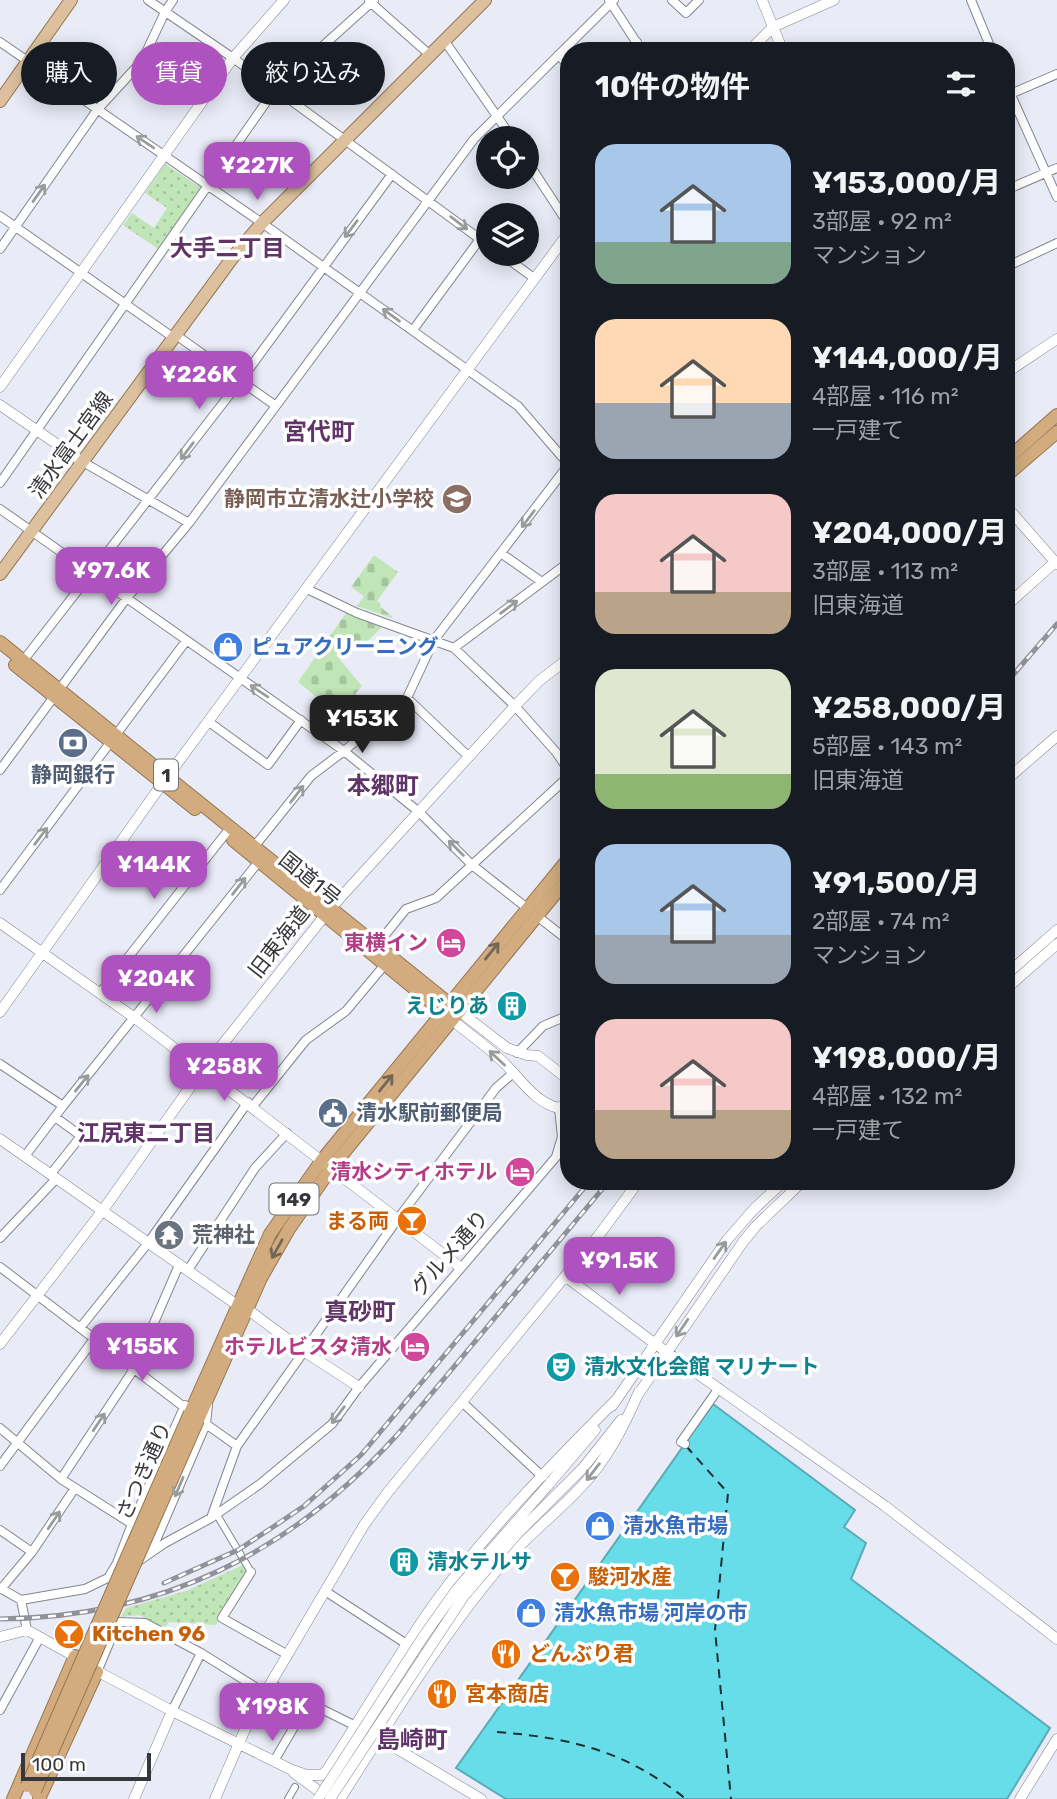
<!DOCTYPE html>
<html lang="ja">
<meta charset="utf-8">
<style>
body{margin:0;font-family:Rubik,"Noto Sans JP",sans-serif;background:#20242c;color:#f1f3f6;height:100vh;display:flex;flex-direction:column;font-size:26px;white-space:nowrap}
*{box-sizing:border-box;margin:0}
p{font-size:23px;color:#9ea1a6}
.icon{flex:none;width:38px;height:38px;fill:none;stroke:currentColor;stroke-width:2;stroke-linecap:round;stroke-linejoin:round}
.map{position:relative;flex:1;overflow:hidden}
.sheet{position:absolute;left:560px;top:42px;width:455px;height:1148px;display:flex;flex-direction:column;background:#171b24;border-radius:28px;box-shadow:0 4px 18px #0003}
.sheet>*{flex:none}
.top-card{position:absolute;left:21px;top:42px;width:434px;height:63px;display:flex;gap:14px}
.buttons{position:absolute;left:476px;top:126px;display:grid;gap:14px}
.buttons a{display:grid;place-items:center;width:63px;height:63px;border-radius:50%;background:#171b24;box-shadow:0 4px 18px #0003;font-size:35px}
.scale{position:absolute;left:21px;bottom:18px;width:130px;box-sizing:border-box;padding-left:7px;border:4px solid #36373b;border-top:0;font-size:19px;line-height:24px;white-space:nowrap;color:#36373b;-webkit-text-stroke:5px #fff;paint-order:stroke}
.price{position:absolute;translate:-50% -60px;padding:0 16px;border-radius:14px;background:#ad52be;color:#fff;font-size:23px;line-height:46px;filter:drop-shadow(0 2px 4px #0008)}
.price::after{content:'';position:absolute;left:50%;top:42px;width:21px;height:16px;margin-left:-10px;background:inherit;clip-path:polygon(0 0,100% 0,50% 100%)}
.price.selected{background:#222;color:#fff}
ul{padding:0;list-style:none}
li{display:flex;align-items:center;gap:21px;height:175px;padding:0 35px}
li span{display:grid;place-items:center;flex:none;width:196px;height:140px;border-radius:21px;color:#555}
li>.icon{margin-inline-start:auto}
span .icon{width:84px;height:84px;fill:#fffc;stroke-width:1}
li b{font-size:30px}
h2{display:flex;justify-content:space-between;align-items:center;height:84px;padding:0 35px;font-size:30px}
.pill{padding:0 24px;border-radius:32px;background:#171b24;box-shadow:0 4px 18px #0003;font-size:24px;line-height:63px}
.pill.selected{background:#ad52be;color:#fff}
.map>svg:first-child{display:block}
.cemetery{fill:url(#cemetery-stones)}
.park{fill:url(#park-dots)}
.water{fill:#68ddea;stroke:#59abb6;stroke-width:2}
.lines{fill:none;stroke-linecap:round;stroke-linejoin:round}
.ferry{stroke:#1b3033;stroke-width:2;stroke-dasharray:9 7;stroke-linecap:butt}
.pedestrian-casing{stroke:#838690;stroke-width:8}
.minor-casing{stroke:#838690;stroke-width:10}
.tertiary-casing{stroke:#838690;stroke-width:11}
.primary-casing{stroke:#947651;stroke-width:14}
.trunk-casing{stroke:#947651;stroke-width:14}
.pedestrian{stroke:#fff;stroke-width:6}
.minor{stroke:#fff;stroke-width:8}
.tertiary{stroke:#fff;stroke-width:10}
.primary{stroke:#ddc19e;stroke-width:12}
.trunk{stroke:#d2ac7e;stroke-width:12}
.rail-casing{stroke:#91929a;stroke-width:5}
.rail{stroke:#fff;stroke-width:2.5;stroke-dasharray:8;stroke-linecap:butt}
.tertiary-bridge-casing{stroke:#838690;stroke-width:11;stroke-linecap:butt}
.trunk-bridge-casing{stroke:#947651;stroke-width:14;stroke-linecap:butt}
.tertiary-bridge{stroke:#fff;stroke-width:10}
.trunk-bridge{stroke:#d2ac7e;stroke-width:12}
.oneway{stroke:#9a9b9d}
.oneway2{stroke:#746656}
.labels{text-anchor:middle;stroke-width:7;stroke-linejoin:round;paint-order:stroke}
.shield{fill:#fff;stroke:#727376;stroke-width:2}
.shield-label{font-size:19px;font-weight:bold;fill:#36373b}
.street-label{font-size:21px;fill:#36373b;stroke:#fff}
.education-label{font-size:21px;font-weight:bold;fill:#785e54;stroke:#fff;text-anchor:end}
.shop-label{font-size:21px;font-weight:bold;fill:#366cbe;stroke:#fff;text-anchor:start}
.service-label{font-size:21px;font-weight:bold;fill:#4e5e75;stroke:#fff}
.hotel-label{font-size:21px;font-weight:bold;fill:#b23c85;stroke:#fff;text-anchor:end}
.culture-label{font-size:21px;font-weight:bold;fill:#0d838f;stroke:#fff;text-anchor:start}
.food-label{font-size:21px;font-weight:bold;fill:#c56008;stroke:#fff;text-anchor:start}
.worship-label{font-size:21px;font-weight:bold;fill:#5b616d;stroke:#fff;text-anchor:start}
.neighbourhood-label{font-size:23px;font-weight:bold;fill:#603469;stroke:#fff}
.quarter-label{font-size:24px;font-weight:bold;fill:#603469;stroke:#fff}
</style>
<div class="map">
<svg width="1057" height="1799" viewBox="0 0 1057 1799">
<defs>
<pattern id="cemetery-stones" width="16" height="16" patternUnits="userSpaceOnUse" patternTransform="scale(1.75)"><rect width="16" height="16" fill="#c0e5b7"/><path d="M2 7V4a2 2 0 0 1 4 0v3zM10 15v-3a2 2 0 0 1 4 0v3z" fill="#a6c59e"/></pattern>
<pattern id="park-dots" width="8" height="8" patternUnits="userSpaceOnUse" patternTransform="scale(1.75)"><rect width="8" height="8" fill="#c0e5b7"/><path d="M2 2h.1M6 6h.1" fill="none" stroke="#a6c59e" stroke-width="1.8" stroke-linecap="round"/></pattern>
</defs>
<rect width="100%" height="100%" fill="#e9ebf7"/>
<path class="cemetery" d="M374 555 398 572 377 601 381 604 380 607 392 616V618L357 606 364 596 351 587Z
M346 613 382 627 361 648 351 639 336 655 362 686 355 694 360 700 363 697 372 707 375 705 383 712 355 736 332 719 336 713 298 682Z"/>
<path class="park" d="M165 164 203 189 161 251 123 225 132 213 154 228 167 208 145 193Z
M243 1565 248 1571 216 1625 169 1622 164 1629 139 1615 121 1617 126 1608 186 1591Z"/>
<path class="water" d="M713 1404 855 1510 844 1527 866 1543 851 1579 1050 1728 1007 1799H506L456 1768Z"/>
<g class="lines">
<path class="ferry" d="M686 1446 728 1493 715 1630 731 1799
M497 1732C573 1738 625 1751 686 1799"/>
<g class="pedestrian-casing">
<path id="pedestrian" d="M217 1515 251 1572
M288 1799 295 1787"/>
</g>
<g class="minor-casing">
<path id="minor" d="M148 0 233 58 488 245
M609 0 642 51
M672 0 686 13 699 0
M971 0 992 51
M369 1 430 55
M444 40 512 138
M0 42 262 223 518 406 569 465
M628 51 637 42
M558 55 569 65
M1006 84 1057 197
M1008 95 1057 74
M527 161 569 225
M1006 190 1057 168
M0 216 174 338
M0 249 97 110 142 61 165 12 173 0
M501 254 534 278
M1006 267 1057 243
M413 330 480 239
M176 335 276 406
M83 462 189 523
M0 483 276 88 374 0
M0 509 344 751 419 812 472 865 527 908
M502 554 542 582
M307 589 357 613 454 648 515 706 556 752 569 771
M454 648 569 562
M23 661 241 380 392 174
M407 698 468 756
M209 722 268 765 301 720
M0 770 126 599 189 523 474 139 614 0
M254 847 311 776 344 751 407 698 434 640 569 464
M0 890 186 641
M537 916 569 941
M376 946 406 909 436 898 569 776
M100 993 230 828
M517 1053 543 1026 569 1015
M0 1064 63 1106
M253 1106 306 1040 346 1011 387 962
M25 1156 63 1106 260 860
M50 1175 81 1136 55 1117
M0 1238 56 1179
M0 1267 184 1407
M188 1270 255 1168 287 1133
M80 1328 148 1243 248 1102
M462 1402 543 1477
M206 1424 237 1446
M0 1428 61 1479 132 1524
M685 1444 681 1442 719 1388
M0 1466 94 1339
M61 1479 134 1369 179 1265
M211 1518 260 1484 332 1424 359 1387 556 1157 562 1137 559 1108
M0 1530 32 1552
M151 1552 206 1424 208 1405
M136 1563 165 1543 211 1518 237 1446 397 1220 496 1088 512 1074
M251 1572 222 1618 288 1655
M108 1578 117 1563 132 1524 185 1405
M0 1588 21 1600
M1 1589 32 1552 75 1488
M325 1591 428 1658
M21 1600 85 1589 122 1571
M21 1600 27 1630
M97 1672 118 1622 145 1623 201 1653
M271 1684 378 1737
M0 1710 40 1637
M172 1711 201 1653 265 1693
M274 1761 308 1703"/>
</g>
<g class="tertiary-casing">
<path id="tertiary" d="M762 0 783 51
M749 51 773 27 834 0
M1006 373 1057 339
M0 387 233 58 284 0
M0 405 83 462
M1006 506 1057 564
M1006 606 1055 562
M1006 780 1057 736
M0 923 135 1018 460 1267
M1006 975 1057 930
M1006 989 1057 944
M459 1011 507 1048 527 1055 538 1056 569 1080
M0 1012 162 784 569 232
M452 1020C468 1033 485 1045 500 1059 518 1075 534 1103 559 1108L569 1103
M0 1139 237 1305 247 1309 305 1352 359 1387
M565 1276 654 1343 885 1506 1057 1639
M0 1344 103 1210 203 1069 330 909 515 706 539 681 569 658
M637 1396 743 1242 756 1226 803 1181
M612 1406 727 1240 754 1209 784 1181
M583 1468 621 1420
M550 1483 595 1430
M0 1637 27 1630 81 1660
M93 1669 172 1711 292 1770 307 1775H322L327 1770C363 1715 396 1658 434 1604 485 1533 553 1463 615 1401
M379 1738 481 1799
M294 1773 327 1797
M134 1799 172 1711
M215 1799 249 1720 364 1525 388 1492 599 1235 639 1181
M340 1799C390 1721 438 1641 497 1570 523 1539 554 1516 581 1487 607 1460 624 1426 639 1392
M1020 1799 1057 1739"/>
</g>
<g class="primary-casing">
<path id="primary" d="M0 101 71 0
M0 574 233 257 262 223 485 0"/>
</g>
<g class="trunk-casing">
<path id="trunk" d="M1006 460 1057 415
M1006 476 1057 432
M0 642 456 1009
M15 665 195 809
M233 840 449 1017
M190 1413 270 1234 322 1160 569 858
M198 1420 261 1278 289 1229 332 1167 569 877
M13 1799 75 1656
M39 1799 97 1672"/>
</g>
<use href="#pedestrian" class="pedestrian"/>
<use href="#minor" class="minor"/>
<use href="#tertiary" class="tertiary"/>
<use href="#primary" class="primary"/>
<use href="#trunk" class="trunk"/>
<g class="rail-casing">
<path id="rail" d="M1006 683 1057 624
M164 1583 238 1550 273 1527 304 1506 361 1455 590 1181
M0 1619C162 1617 289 1554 397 1435L609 1181"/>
</g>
<use href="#rail" class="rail"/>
<g class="tertiary-bridge-casing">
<path id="tertiary-bridge" d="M318 1799 423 1637 457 1589 550 1483
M330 1799 464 1596 517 1534 583 1468"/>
</g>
<g class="trunk-bridge-casing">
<path id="trunk-bridge" d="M27 1786 190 1413
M35 1791 198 1420"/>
</g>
<use href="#tertiary-bridge" class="tertiary-bridge"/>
<use href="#trunk-bridge" class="trunk-bridge"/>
</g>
<defs><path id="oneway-shaft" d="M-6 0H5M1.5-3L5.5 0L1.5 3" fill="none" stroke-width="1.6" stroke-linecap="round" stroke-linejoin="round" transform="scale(1.75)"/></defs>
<g class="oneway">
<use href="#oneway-shaft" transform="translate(145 142) rotate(-146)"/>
<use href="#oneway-shaft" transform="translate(39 193) rotate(-55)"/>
<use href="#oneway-shaft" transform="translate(459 223) rotate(37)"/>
<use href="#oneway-shaft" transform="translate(351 229) rotate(127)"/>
<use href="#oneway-shaft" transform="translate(391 315) rotate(-144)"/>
<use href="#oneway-shaft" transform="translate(187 451) rotate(127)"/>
<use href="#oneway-shaft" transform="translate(528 519) rotate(127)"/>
<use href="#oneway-shaft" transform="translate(509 607) rotate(-37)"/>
<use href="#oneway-shaft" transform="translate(259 691) rotate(-146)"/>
<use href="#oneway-shaft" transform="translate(297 794) rotate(-52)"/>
<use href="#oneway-shaft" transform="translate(41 836) rotate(-53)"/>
<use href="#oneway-shaft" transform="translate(456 848) rotate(-135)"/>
<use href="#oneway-shaft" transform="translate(239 886) rotate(-52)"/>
<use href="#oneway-shaft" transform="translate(497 1058) rotate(-137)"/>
<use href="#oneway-shaft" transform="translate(82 1083) rotate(-51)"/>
<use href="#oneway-shaft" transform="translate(720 1250) rotate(-55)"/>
<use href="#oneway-shaft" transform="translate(682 1328) rotate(124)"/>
<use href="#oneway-shaft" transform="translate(338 1415) rotate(127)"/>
<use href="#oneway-shaft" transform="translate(99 1422) rotate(-56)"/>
<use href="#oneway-shaft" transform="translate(593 1472) rotate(128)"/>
<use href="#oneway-shaft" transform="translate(179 1487) rotate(113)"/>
<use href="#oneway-shaft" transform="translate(54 1520) rotate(-56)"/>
</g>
<g class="oneway2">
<use href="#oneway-shaft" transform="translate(492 951) rotate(-51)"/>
<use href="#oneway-shaft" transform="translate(386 1083) rotate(-51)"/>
<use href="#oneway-shaft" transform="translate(277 1249) rotate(119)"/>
</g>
<defs>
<g id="school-disc" transform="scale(1.575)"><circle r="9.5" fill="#8d6e63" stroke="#fff"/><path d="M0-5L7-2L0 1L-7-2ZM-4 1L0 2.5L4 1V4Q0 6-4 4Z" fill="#fff"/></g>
<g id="shop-disc" transform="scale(1.575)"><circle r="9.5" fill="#3f7fe0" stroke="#fff"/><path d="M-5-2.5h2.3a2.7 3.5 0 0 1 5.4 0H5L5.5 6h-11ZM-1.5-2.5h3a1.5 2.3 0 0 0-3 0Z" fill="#fff"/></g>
<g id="bank-disc" transform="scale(1.575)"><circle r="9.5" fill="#5c6f8a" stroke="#fff"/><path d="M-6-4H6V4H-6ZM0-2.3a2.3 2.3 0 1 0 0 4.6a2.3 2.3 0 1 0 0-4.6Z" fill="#fff"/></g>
<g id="hotel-disc" transform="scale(1.575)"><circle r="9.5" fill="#d1479c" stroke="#fff"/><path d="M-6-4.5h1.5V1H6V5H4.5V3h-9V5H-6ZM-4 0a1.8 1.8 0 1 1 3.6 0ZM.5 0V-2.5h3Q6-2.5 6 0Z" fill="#fff"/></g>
<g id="building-disc" transform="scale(1.575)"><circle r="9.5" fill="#0f9aa8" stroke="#fff"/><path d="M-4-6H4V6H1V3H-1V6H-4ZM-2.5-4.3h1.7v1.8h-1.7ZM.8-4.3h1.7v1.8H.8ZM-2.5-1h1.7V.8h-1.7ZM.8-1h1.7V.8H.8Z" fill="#fff"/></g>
<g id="civic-disc" transform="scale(1.575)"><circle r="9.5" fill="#5c6f8a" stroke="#fff"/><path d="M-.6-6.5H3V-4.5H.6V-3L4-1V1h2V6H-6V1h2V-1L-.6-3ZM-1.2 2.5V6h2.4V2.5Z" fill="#fff"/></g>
<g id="bar-disc" transform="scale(1.575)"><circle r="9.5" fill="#e8710a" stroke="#fff"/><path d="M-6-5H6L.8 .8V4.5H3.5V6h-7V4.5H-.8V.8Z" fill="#fff"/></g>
<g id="temple-disc" transform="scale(1.575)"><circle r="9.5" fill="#6b7280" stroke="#fff"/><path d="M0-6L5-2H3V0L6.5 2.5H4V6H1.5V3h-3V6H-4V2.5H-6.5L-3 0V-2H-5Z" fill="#fff"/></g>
<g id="theatre-disc" transform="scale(1.575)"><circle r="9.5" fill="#0f9aa8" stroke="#fff"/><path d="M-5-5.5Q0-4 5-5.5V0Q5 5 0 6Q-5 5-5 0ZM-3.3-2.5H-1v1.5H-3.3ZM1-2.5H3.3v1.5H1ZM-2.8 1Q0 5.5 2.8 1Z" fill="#fff"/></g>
<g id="restaurant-disc" transform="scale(1.575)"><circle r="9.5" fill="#e8710a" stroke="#fff"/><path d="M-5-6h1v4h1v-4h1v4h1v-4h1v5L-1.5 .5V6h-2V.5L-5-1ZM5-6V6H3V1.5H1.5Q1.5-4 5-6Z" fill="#fff"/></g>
</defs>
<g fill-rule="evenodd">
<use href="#school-disc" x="457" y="499"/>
<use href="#shop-disc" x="228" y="647"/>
<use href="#bank-disc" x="73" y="743"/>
<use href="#hotel-disc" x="451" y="943"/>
<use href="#building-disc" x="512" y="1006"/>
<use href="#civic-disc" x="333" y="1113"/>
<use href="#hotel-disc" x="520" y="1172"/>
<use href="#bar-disc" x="412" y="1221"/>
<use href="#temple-disc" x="169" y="1235"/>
<use href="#hotel-disc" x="415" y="1347"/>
<use href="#theatre-disc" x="561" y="1367"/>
<use href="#shop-disc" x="600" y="1526"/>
<use href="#building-disc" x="404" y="1562"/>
<use href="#bar-disc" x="565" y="1577"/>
<use href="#shop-disc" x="531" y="1613"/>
<use href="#bar-disc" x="69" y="1634"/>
<use href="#restaurant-disc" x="506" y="1654"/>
<use href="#restaurant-disc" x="442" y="1694"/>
</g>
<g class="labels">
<g class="shield">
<rect x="154" y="759.5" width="24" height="31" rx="5"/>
<rect x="269.5" y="1183.5" width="49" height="31" rx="5"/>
</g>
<g class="shield-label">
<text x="166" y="782">1</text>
<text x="294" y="1206">149</text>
</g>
<g class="street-label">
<text transform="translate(71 445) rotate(-54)" y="7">清水富士宮線</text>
<text transform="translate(310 879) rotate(39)" y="7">国道1号</text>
<text transform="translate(279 942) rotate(-52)" y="7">旧東海道</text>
<text transform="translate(450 1253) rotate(-49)" y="7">グルメ通り</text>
<text transform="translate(144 1471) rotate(-66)" y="7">さつき通り</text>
</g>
<g class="education-label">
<text x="434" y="506">静岡市立清水辻小学校</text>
</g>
<g class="shop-label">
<text x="251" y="654">ピュアクリーニング</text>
<text x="623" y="1533">清水魚市場</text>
<text x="554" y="1620">清水魚市場 河岸の市</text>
</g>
<g class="service-label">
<text x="73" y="782">静岡銀行</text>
<text x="356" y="1120" text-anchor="start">清水駅前郵便局</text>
</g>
<g class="hotel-label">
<text x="428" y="950">東横イン</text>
<text x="497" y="1179">清水シティホテル</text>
<text x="392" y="1354">ホテルビスタ清水</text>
</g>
<g class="culture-label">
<text x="489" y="1013" text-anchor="end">えじりあ</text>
<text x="584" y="1374">清水文化会館 マリナート</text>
<text x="427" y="1569">清水テルサ</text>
</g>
<g class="food-label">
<text x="389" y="1228" text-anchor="end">まる両</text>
<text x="588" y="1584">駿河水産</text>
<text x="92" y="1641">Kitchen 96</text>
<text x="529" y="1661">どんぶり君</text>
<text x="465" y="1701">宮本商店</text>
</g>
<g class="worship-label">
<text x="192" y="1242">荒神社</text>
</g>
<g class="neighbourhood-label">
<text x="227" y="256">大手二丁目</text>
<text x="146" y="1141">江尻東二丁目</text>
</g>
<g class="quarter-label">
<text x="319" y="440">宮代町</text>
<text x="383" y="794">本郷町</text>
<text x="360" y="1320">真砂町</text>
<text x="412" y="1748">島崎町</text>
</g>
</g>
</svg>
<div class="buttons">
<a><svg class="icon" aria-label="locate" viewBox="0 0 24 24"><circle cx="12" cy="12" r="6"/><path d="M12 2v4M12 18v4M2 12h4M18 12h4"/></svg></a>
<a><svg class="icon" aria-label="layers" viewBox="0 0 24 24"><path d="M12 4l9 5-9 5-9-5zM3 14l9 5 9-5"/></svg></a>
</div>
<div class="scale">100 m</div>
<b class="price" style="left:257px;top:202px">¥227K</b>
<b class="price" style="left:199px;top:411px">¥226K</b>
<b class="price" style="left:111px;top:607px">¥97.6K</b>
<b class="price selected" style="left:362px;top:755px">¥153K</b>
<b class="price" style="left:154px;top:901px">¥144K</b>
<b class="price" style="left:156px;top:1015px">¥204K</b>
<b class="price" style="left:224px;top:1103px">¥258K</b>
<b class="price" style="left:619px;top:1297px">¥91.5K</b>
<b class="price" style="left:142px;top:1383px">¥155K</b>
<b class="price" style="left:272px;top:1743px">¥198K</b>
<div class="top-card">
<a class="pill">購入</a>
<a class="pill selected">賃貸</a>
<a class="pill">絞り込み</a>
</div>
<section class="sheet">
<h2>10件の物件<svg class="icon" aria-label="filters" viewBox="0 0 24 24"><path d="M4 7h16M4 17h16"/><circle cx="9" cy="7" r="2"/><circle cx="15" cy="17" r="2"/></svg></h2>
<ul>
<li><span style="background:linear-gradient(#a9c7e8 70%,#7fa58c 0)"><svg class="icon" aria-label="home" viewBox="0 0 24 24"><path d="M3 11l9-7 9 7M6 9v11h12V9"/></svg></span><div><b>¥153,000/月</b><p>3部屋 · 92 m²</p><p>マンション</p></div></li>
<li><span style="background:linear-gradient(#ffd9b3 60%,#9aa5b1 0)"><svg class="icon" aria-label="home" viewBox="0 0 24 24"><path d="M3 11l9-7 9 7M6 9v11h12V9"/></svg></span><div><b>¥144,000/月</b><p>4部屋 · 116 m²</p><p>一戸建て</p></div></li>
<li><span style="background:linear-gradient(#f6c9c9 70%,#b9a48a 0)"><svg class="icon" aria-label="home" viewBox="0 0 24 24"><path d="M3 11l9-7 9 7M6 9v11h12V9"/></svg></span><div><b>¥204,000/月</b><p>3部屋 · 113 m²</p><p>旧東海道</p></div></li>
<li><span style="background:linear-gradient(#dfe7d0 75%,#8fb573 0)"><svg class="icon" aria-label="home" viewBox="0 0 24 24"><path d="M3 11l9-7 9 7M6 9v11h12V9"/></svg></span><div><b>¥258,000/月</b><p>5部屋 · 143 m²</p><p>旧東海道</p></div></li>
<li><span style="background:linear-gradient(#a9c7e8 65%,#9aa5b1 0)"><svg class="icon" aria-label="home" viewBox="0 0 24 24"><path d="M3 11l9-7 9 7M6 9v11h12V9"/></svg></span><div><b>¥91,500/月</b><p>2部屋 · 74 m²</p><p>マンション</p></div></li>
<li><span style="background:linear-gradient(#f6c9c9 65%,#b9a48a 0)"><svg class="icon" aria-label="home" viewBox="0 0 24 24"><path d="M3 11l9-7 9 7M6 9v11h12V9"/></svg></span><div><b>¥198,000/月</b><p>4部屋 · 132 m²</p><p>一戸建て</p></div></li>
</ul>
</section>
</div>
